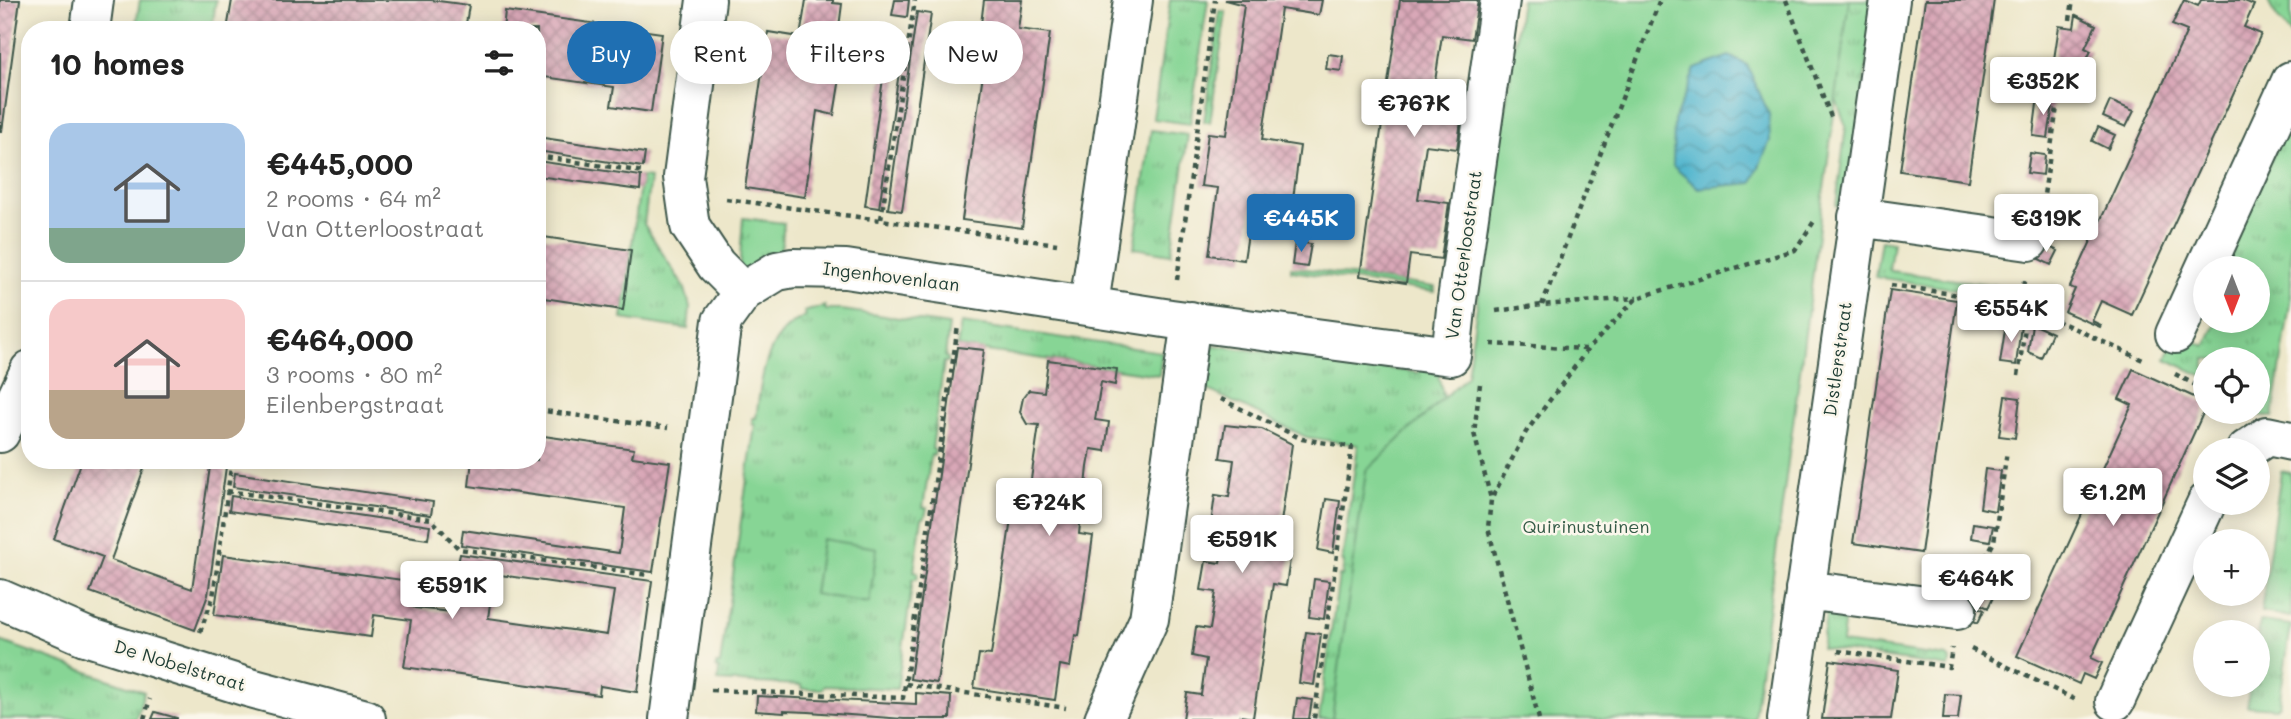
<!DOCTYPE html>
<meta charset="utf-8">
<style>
body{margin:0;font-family:Mali,sans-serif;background:#f2f2f2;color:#222;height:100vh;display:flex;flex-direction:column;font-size:26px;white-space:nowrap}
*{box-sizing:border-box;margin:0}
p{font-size:23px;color:#767676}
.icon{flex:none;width:38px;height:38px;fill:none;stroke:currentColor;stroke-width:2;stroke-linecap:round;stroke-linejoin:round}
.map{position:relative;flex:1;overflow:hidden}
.drawer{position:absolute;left:21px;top:21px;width:525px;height:448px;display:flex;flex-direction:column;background:#fff;border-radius:28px;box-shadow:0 4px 18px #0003}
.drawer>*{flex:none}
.guide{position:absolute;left:567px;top:21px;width:665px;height:63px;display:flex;gap:14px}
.needle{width:46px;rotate:180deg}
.buttons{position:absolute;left:2193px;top:256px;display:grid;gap:14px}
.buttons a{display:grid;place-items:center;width:77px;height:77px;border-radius:50%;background:#fff;box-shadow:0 4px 18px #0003;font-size:35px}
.price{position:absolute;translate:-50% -60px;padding:0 16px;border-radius:7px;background:#fff;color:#222;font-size:23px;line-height:46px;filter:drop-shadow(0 2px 4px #0008)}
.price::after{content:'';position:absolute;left:50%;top:42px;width:21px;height:16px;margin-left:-10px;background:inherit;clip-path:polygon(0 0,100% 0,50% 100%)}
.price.active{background:#1f6fb2;color:#fff}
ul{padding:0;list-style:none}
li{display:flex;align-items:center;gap:21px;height:175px;padding:0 28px}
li+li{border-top:2px solid #e0e0e0}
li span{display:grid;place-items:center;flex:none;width:196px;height:140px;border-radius:21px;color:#555}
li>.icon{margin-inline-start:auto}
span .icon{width:84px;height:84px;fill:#fffc;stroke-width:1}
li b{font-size:30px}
h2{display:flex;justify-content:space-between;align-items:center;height:84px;padding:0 28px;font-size:30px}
.chip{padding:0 24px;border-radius:32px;background:#fff;box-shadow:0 4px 18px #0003;font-size:24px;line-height:63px}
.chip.active{background:#1f6fb2;color:#fff}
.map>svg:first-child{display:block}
.grass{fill:url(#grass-tufts);stroke:#538964;stroke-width:2}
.park{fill:#87d595;stroke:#538964;stroke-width:2}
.water{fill:url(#water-waves);stroke:#367880;stroke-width:2}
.building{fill:url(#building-cross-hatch)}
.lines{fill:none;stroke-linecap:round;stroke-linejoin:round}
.minor-casing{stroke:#3e564a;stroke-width:42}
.path{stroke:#3e564a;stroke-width:4.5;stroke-dasharray:5 5;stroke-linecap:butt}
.minor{stroke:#fff;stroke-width:38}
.labels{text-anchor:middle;stroke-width:5;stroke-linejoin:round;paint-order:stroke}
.street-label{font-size:18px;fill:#1f3d34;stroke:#fbf7ec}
.park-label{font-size:18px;fill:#345b47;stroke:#fbf7ec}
</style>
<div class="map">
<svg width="2291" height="719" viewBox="0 0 2291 719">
<defs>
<pattern id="grass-tufts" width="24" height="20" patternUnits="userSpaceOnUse" patternTransform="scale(1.75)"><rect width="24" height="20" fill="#87d595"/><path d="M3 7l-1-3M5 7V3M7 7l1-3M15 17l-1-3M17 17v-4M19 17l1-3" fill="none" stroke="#6eae7a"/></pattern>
<pattern id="water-waves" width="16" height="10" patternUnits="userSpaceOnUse" patternTransform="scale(1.75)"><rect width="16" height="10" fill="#4eb4cd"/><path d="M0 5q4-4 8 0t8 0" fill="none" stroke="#4094a7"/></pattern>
<pattern id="building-cross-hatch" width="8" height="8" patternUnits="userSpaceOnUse" patternTransform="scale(1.75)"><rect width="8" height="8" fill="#d9a7b7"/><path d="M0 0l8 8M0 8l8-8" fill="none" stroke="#af8996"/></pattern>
</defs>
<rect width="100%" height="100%" fill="#fbf7ec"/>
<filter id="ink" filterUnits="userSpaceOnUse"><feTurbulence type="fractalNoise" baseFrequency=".0143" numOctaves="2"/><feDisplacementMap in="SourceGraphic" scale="14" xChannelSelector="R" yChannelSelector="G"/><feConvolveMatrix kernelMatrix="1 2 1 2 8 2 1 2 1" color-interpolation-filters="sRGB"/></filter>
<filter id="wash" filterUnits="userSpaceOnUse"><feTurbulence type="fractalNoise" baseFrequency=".00686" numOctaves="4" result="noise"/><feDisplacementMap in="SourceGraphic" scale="28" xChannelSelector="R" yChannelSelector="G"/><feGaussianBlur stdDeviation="1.57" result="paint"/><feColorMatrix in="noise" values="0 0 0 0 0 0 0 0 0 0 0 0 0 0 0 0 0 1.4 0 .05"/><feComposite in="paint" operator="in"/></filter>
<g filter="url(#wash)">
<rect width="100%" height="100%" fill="#ede7ca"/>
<path class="grass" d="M140 0H216L212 30H135Z
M1170 0H1208L1190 124 1153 119Z
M1798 0H1876L1846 208 1836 206 1846 126Z
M2268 0H2291V36C2284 25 2270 11 2268 0Z
M1220 11 1226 12 1210 122H1204Z
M2291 116V296L2273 417 2258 415 2263 404 2258 401V359H2205V377L2166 359 2177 334 2205 346 2218 320H2258V268H2222Z
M1151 130 1188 135 1171 254 1134 248Z
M641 177 650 178 644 224 685 289 690 307 688 329 622 319Z
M743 218 784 223 780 257 739 272Z
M1881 240 1893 242 1889 269 1891 271 2014 288 2017 291 2016 298 1875 277Z
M1291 267 1435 287V292L1291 271Z
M825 306 826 310H842L949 325 945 357 948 358V362H944L932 449 935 450 934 455H931L923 508H927L925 517 922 518 914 571 918 572 917 579H913L897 689 824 686 823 689H802L801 685 718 681 719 669 716 668V664H720L755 425 752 424V418H756C762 378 764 334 806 316L804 312Z
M961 323 1162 352 1159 375 957 347Z
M1212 345 1419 373 1420 369 1437 371 1527 719H1319L1339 576H1342L1344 562 1342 561 1358 445 1306 437 1202 387 1207 349 1212 350Z
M2281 471 2291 473V617L2261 612Z
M1827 611 1845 614 1842 643 1947 657 1950 660 1949 667 1821 648Z
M2260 621 2291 625 2279 705 2276 708 2247 706 2250 684H2258V636Z
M0 641 144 692 136 719H0Z"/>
<path class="park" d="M1521 0H1849L1754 719H1332L1366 471 1467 376Z
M822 539 877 548 869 603 814 594Z"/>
<path class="water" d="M1729 56 1747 65 1769 114 1770 141 1752 183 1698 188 1673 166 1674 121 1695 69Z"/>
<g id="blocks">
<path class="building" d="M0 0H20L2 131H0Z
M232 0H431L469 5 465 30H227Z
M806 0H833V3L842 4 837 43 827 42 823 74 840 78 834 115 817 111 805 197 745 188 768 32 800 37Z
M895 0H909L907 17 892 15Z
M984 0H1022L1018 29 1050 33 1022 228 962 220 990 25 981 24Z
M1225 0H1322L1319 15 1281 9 1262 140 1300 146 1293 199 1254 194 1244 260 1209 255 1218 188 1201 186 1208 133 1226 135 1244 5Z
M1400 0H1478L1472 39 1442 35 1434 88 1465 93 1457 149 1426 145 1418 199 1449 203 1441 259 1410 255 1406 283 1360 276Z
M1925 0H1994L1968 181 1900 171Z
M2184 0 2198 6 2201 0H2242L2254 5 2244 27 2261 34 2132 315 2101 301 2092 321 2101 325 2100 327 2065 312 2075 289 2070 287 2187 31 2172 25Z
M505 11 662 33 651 112 611 106 614 87 537 76V30H503Z
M917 12 931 14 902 211 888 209Z
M2076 15 2096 25 2085 48 2091 51 2078 77 2068 72V68L2053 66 2059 26 2074 28Z
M887 50 902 52 879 208 865 206Z
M1328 54 1343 56 1341 71 1326 69Z
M2038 96 2054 98 2048 138 2033 136Z
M2110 101 2134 111 2126 127 2103 117Z
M2098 127 2115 135 2108 149 2092 141Z
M537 137 645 153 643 167 537 151Z
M2030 153 2045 155 2043 175 2027 173Z
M537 161 641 176 640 190 537 176Z
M2038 212 2054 219 2043 243 2035 239Z
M537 236 631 250 623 310 537 297Z
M1295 242 1311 244 1307 267 1292 265Z
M2041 243 2058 251 2051 265 2035 257Z
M1890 290 1957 300 1921 553 1853 543Z
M2006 323 2021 325 2016 365 2000 363Z
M2032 324 2052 333 2041 358 2028 352Z
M957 347 984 350 937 683 910 679Z
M1048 360 1117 369 1115 385 1101 382 1095 420 1109 422 1105 451 1091 449 1088 467 1086 486 1100 488 1095 517 1081 515 1079 534 1093 536 1079 636 1075 635 1070 667 1060 665 1055 700 974 688 979 654 991 655 1015 491 1029 493 1039 425 1027 424 1020 412 1023 398 1029 390 1044 392Z
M2133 369 2205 402V409L2091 658 2102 663 2094 679 2083 674 2079 684 2017 656 2132 405 2119 399Z
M2005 396 2020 398 2015 438 1999 436Z
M1225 425 1262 429 1292 444 1277 551 1291 553 1286 586 1273 584 1253 718 1240 716V719H1183L1187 693 1201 695 1206 659 1192 656 1196 627 1210 629 1216 592 1201 590 1206 561 1220 563 1225 526 1211 524 1215 495 1229 497 1234 460 1220 458Z
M537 435 634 449 632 457 670 462 653 572 461 545 463 530 619 553 625 508 469 486 472 460H537Z
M82 460H147L111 560 192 589 211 460H227L208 595 195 630 90 592 103 557 54 539Z
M1985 469 2001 471 1995 511 1980 508Z
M235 473 433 502 431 515 233 487Z
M231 496 430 526 428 539 229 511Z
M1326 499 1340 501 1333 553 1318 550Z
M1973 523 1993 526 1990 541 1971 538Z
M460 554 652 581 637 692 600 686 599 695 404 667 411 620 374 615 371 637 214 615 223 555 417 582 413 607 415 608 451 612 454 591 491 597 488 618 607 635 614 591 457 569Z
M1314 579 1329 581 1324 619 1309 617Z
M1982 585 1996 591 1988 608 1974 601Z
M1973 605 1984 610 1978 623 1967 618Z
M1306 632 1321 634 1314 685 1299 683Z
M1830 660 1898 670 1891 719H1822Z
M916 693 951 696 950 719H904L809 712 784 711V713L756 711 757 696 916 704Z
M1945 694 1961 695 1958 719H1943Z
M1297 698 1312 700 1309 719H1294Z
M155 712 177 718V719H152Z"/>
</g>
</g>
<g filter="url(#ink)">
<use href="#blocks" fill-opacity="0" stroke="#3e564a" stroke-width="2"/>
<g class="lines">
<g class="minor-casing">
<path id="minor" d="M706 0 683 177 690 226 716 265 743 292
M90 30 94 0
M1858 217 2029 241
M1089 305 1133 0
M2175 334 2291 81
M0 433 30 370
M2246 450 2267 436 2291 441
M1805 590 1957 610
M0 599 85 636 247 687 366 719
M2115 701 2207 502
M669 719 722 321 743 292 777 271 793 268 846 269 1171 319 1451 356 1457 300 1500 0
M1104 719 1149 619 1191 321
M1787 719 1890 0"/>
</g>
<path class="path" d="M1786 0 1831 117
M2070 20 2073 0
M537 156 644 172
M726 199 1057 244
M2039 202 2044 195 2062 73
M881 219 915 0
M1177 280 1215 0
M1891 285 2021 304 2145 361
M2021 304 2024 281
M1542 305 1660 0
M1496 311 1542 305 1637 298
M1491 344 1587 349
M2175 374 2205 390
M2018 376 2028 307
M1480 384 1474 433 1491 499
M1221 399 1302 439 1352 447 1314 719
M537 410 668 428
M227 491 431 519 459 549 648 575
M1976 575 1994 542 2007 451
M200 632 213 597 232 460
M1971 649 2076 700
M1838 651 1949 667 1952 648
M906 684 1066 708
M711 690 903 698 958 326
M144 719 150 699
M1539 719 1488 528 1491 500 1526 432 1588 349 1637 298 1795 250 1815 220"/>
<use href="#minor" class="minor"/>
</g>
</g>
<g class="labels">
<g class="street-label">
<text transform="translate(1464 255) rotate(-82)" y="6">Van Otterloostraat</text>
<text transform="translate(891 277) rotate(7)" y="6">Ingenhovenlaan</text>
<text transform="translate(1838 359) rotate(-82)" y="6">Distlerstraat</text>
<text transform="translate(180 666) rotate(17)" y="6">De Nobelstraat</text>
</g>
<g class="park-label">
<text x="1586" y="533">Quirinustuinen</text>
</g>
</g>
</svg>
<div class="buttons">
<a><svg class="needle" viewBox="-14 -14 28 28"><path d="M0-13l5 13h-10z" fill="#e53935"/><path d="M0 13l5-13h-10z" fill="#767676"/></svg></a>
<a><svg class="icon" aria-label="locate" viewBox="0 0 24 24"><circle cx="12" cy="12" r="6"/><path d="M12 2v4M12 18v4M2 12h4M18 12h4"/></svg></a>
<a><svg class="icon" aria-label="layers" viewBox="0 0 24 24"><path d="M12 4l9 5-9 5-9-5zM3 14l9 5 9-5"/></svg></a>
<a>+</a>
<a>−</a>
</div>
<b class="price" style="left:2043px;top:117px">€352K</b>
<b class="price" style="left:1414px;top:139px">€767K</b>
<b class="price active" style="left:1301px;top:254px">€445K</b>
<b class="price" style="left:2046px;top:254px">€319K</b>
<b class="price" style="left:2011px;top:344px">€554K</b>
<b class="price" style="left:2113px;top:528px">€1.2M</b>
<b class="price" style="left:1049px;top:538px">€724K</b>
<b class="price" style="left:1242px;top:575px">€591K</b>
<b class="price" style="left:1976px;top:614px">€464K</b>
<b class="price" style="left:452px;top:621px">€591K</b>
<div class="guide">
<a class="chip active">Buy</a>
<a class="chip">Rent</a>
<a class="chip">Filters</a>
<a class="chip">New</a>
</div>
<section class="drawer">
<h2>10 homes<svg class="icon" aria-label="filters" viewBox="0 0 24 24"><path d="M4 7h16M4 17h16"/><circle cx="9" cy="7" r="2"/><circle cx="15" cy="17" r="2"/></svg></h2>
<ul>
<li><span style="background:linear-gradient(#a9c7e8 75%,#7fa58c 0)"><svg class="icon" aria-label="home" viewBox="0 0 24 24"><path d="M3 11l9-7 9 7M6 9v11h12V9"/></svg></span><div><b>€445,000</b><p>2 rooms · 64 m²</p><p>Van Otterloostraat</p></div></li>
<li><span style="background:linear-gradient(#f6c9c9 65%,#b9a48a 0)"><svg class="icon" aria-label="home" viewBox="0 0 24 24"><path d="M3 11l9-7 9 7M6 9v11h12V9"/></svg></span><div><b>€464,000</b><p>3 rooms · 80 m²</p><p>Eilenbergstraat</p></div></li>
</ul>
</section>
</div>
